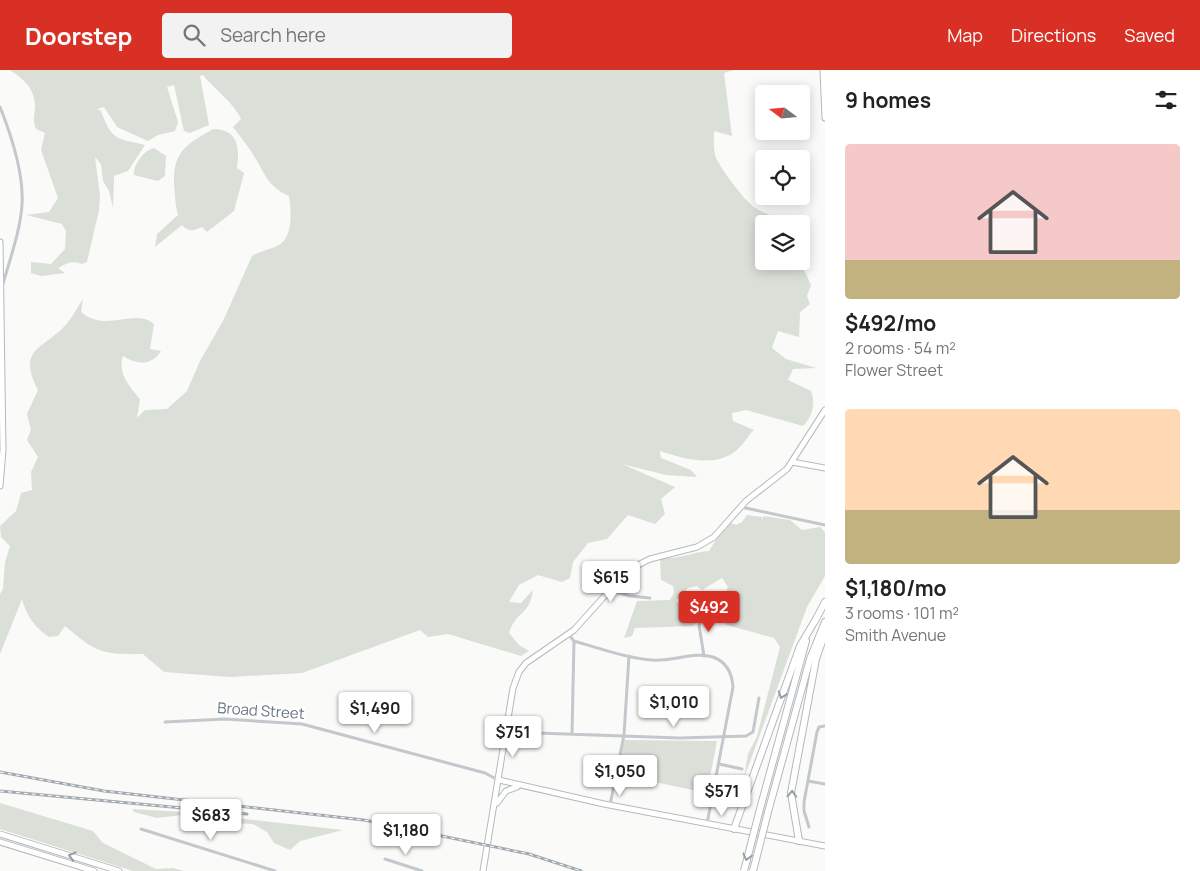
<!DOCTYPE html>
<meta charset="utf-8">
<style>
body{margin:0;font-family:Manrope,sans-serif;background:#f2f2f2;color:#222;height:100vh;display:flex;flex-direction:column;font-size:19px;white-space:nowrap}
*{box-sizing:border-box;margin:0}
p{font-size:16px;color:#767676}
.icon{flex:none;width:28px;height:28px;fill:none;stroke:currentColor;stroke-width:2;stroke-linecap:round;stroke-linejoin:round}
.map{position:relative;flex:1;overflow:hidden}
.panel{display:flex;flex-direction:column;background:#fff;width:375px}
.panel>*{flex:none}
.needle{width:32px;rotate:286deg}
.controls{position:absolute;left:755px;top:15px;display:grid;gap:10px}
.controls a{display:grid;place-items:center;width:55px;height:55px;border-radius:5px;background:#fff;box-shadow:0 2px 12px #0003;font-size:25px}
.price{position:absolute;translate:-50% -42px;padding:0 11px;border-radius:5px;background:#fff;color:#222;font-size:16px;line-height:32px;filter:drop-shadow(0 1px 2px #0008)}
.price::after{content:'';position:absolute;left:50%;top:30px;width:15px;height:11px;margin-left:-8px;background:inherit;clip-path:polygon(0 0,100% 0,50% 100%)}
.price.active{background:#d93025;color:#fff}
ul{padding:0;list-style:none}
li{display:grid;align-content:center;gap:10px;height:265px;padding:0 20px}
li span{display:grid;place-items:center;height:155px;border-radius:5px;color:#555}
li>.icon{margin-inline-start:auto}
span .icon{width:90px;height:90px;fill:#fffc;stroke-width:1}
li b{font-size:21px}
h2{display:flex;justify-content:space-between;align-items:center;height:60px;padding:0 20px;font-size:21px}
header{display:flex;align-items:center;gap:30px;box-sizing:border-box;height:70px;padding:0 25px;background:#d93025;color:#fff}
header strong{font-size:24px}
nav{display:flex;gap:28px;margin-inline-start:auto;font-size:18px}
.search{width:350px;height:45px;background:#f2f2f2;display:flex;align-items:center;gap:12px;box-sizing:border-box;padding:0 18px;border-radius:5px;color:#767676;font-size:19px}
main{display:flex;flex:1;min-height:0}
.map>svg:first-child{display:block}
.green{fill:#dadfd7}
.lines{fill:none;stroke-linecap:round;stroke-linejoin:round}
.secondary-casing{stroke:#b3babf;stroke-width:7}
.primary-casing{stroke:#b5babe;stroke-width:7}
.highway-casing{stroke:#b4b9bd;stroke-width:8}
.street{stroke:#c3c8cc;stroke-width:3}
.secondary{stroke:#fff;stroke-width:5}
.primary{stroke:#fff;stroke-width:5}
.highway{stroke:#fff;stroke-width:6}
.rail-casing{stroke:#a2aab0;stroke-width:3}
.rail{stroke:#fff;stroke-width:1;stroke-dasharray:4;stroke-linecap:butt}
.highway-bridge-casing{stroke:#b4b9bd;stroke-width:8;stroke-linecap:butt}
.highway-bridge{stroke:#fff;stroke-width:6}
.oneway{stroke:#939fa8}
.labels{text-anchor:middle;stroke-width:5;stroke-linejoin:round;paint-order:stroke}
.street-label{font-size:15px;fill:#657683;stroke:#fff}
</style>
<header>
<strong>Doorstep</strong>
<div class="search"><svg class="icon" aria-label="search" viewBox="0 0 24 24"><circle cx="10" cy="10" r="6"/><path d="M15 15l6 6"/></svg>Search here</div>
<nav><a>Map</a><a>Directions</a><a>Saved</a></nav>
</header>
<main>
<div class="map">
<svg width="825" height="801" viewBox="0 0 825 801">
<rect width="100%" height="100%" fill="#fafaf8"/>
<path class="green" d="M10 0H734L724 3 732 66 714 61C714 69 713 80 716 88 721 99 744 130 754 137 764 144 775 147 786 149L788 154H764V191H800L811 215 807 226 810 234 800 242 799 267 778 261 772 278 786 289 816 298 793 299 788 310 811 321C816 334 812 347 803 356L746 340 732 343 733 351 754 360C748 365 745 373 739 378 718 399 684 389 660 381L661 388 691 400 697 407 666 405 622 394 675 417 661 429 665 444 655 454 628 445 607 469 588 473 573 492 570 508 562 512 538 505 519 515 509 532 521 533 533 520C530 545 516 541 509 563L519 575 529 581 521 586 448 564 428 567 420 560 302 603 230 607 164 602 143 584C101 585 96 582 65 556L58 566 49 567C35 558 26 545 22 529L0 584V524L3 519 5 492 10 476 1 467 0 456 16 441 21 423 32 420 31 402 38 387 27 370 31 360 27 344 38 320C15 276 47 279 68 252 74 245 78 236 83 229L81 242C107 264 134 237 154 254L150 279 161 281C152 296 136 295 123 286 117 303 130 317 140 329L137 348 145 340 167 339 187 321 200 291 223 251 252 186C260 181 269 180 277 176 294 168 291 141 289 126 267 116 266 105 254 86 248 76 240 66 233 57L241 49C233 32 215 20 203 5L200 6 209 55 190 63 184 61 174 15 167 17 178 52 175 61 158 65 148 71 117 57 104 37 97 39 101 41C112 71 116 68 145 75L128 101 114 106 113 138 109 121 103 111 101 94 95 87 100 125 99 140 87 192 82 194C72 190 67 193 58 198L65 203 41 206 31 203V192L51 194 65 179 66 161 62 154 26 145 49 142 58 128 41 80 45 63 36 59C32 50 35 44 35 35 34 17 23 9 10 0Z
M213 59C238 59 240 78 237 98L244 103 234 141 207 162 202 157C193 161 188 162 182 155L155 177 157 164 178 145C175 134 175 125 174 114 173 81 187 74 213 59Z
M154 78 166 86 165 106 158 111 134 105C133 95 144 80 154 78Z
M747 445 762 447 763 451V446L790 450 802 460 820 457 825 462V506L807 537 744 708 748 684 757 666 780 577 774 568 727 555 717 546 707 544V535C720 534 724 529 728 517L722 508 702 520 697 516 688 518 676 530 683 541 696 545 697 551 693 556 635 558 632 566 624 568 637 531 670 530 674 523 673 516 661 510 660 488C677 490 692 482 709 481L715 471 731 453 736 455 742 452Z
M623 670 717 671 707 723 617 704Z
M0 733 93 761 103 773 156 799 173 798 184 801H133L0 759Z
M132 739 183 742 343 760 300 771 290 780 274 773 267 762 253 754 230 753 190 744 157 748 134 742Z"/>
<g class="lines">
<g class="secondary-casing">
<path id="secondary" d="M823 0 825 48
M0 172 3 380 0 416
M792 392 825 398
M499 710 604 734 825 776
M497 733 506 721 517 717
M483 801 513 618 519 602 526 593 574 560 628 500 650 489 697 477 714 467 746 431 787 399 825 340"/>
</g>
<g class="primary-casing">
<path id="primary" d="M0 764 119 801
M0 772 94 801"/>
</g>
<g class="highway-casing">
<path id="highway" d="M815 551 825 532
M760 739 806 571
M768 742 810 589 825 552
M734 759 800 576 816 549
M799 771 791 723 816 589 825 563"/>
</g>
<path class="street" d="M0 37C12 67 24 103 22 135 20 163 9 191 2 218
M741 437 825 455
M609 520 630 526 650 528
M569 565 574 571C599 578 626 588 652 590 672 592 694 581 713 587 727 592 732 603 733 617L707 754
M704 586 699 555 705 538
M165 652 225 649 302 654 485 703 498 710
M508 662 680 668 746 666 753 662 759 628
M572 664 574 571
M719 694 742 699
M808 711 825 714
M610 735 624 665 629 586
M809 757 804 741V732L817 662 819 657 825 656
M141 759 275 801
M385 789 422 801"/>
<use href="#secondary" class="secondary"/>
<use href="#primary" class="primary"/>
<use href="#highway" class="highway"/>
<g class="rail-casing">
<path id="rail" d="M0 702 104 721 364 750 529 784 581 801
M0 721 247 744"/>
</g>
<use href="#rail" class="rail"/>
<g class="highway-bridge-casing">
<path id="highway-bridge" d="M744 801 760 739
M753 801 768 742"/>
</g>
<use href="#highway-bridge" class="highway-bridge"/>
</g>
<defs><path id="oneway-chevron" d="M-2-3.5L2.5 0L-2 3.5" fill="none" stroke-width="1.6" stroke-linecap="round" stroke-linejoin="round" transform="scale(1.25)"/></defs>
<g class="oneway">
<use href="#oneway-chevron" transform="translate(782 625) rotate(110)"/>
<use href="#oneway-chevron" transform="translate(792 724) rotate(-87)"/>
<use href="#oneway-chevron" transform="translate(72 786) rotate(-163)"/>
<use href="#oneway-chevron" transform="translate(747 787) rotate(105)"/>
</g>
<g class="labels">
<g class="street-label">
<text transform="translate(261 641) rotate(4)" y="5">Broad Street</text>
</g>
</g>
</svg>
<div class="controls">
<a><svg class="needle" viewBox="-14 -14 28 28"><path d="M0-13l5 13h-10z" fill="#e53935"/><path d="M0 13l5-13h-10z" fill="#767676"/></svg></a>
<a><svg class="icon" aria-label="locate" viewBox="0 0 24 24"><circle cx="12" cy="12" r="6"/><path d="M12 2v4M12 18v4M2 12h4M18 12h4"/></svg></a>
<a><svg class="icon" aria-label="layers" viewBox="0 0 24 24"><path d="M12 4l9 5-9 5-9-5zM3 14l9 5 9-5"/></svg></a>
</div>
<b class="price" style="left:611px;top:533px">$615</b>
<b class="price active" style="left:709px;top:563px">$492</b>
<b class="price" style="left:674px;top:658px">$1,010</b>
<b class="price" style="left:375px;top:664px">$1,490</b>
<b class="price" style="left:513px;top:688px">$751</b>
<b class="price" style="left:620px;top:727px">$1,050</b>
<b class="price" style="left:722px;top:747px">$571</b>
<b class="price" style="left:211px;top:771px">$683</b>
<b class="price" style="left:406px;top:786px">$1,180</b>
</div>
<section class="panel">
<h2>9 homes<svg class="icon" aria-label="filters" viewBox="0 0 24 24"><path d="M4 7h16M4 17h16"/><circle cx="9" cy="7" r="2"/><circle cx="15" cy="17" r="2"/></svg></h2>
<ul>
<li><span style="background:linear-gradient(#f6c9c9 75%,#c2b280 0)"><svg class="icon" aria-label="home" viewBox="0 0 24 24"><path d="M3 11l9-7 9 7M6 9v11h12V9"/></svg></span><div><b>$492/mo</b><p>2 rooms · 54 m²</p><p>Flower Street</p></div></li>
<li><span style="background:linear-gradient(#ffd9b3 65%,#c2b280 0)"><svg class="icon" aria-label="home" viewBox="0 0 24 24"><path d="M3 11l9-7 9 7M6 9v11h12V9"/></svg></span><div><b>$1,180/mo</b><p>3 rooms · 101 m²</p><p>Smith Avenue</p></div></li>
</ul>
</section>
</main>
